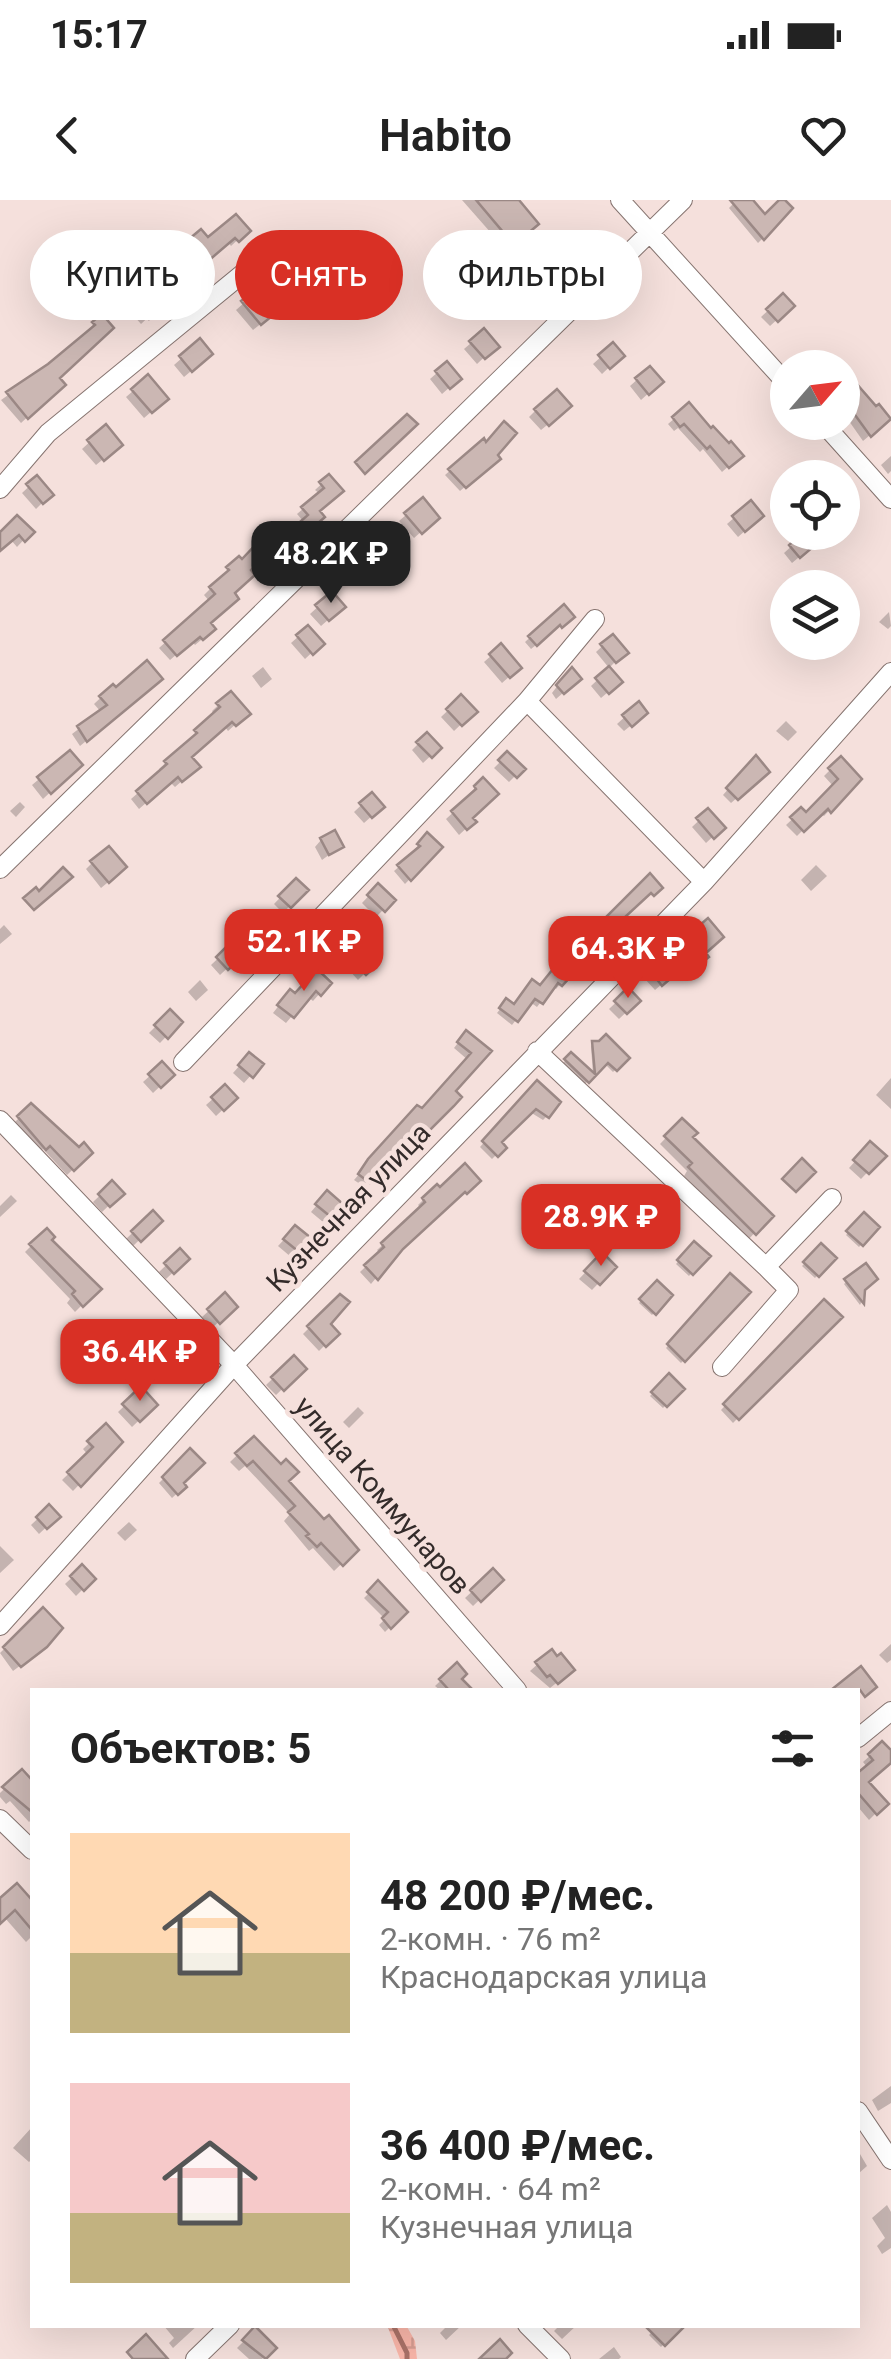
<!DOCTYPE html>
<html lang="ru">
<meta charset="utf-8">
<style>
body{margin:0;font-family:Roboto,sans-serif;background:#f2f2f2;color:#222;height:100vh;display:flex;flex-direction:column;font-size:38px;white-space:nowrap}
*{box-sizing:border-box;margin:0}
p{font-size:32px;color:#767676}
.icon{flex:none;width:55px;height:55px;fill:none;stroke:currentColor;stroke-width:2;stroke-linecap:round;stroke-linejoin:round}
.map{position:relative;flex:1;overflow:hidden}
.panel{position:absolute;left:30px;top:1488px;width:830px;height:640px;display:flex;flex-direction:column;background:#fff;border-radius:0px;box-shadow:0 10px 40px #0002}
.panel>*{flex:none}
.top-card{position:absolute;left:30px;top:30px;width:832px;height:90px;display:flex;gap:20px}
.needle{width:65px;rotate:62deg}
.controls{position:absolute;left:770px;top:150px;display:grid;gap:20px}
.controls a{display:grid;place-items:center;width:90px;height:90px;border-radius:50%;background:#fff;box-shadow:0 10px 40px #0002;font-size:50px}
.price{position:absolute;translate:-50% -85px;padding:0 22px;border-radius:20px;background:#d93025;color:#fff;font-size:32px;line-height:65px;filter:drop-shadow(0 2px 5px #0008)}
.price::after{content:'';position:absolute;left:50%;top:60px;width:30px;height:22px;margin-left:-15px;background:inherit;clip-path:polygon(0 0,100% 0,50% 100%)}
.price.selected{background:#222;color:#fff}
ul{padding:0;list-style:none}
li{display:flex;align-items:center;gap:30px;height:250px;padding:0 40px}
li span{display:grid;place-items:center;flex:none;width:280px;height:200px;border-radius:0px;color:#555}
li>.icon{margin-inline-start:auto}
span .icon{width:120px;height:120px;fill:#fffc;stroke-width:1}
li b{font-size:42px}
h2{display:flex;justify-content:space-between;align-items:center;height:120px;padding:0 40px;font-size:42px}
.tag{padding:0 35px;border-radius:45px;background:#fff;box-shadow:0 10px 40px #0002;font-size:35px;line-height:90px}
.tag.selected{background:#d93025;color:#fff}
.status{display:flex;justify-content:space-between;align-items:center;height:70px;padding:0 50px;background:#fff;direction:ltr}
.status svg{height:28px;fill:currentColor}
header{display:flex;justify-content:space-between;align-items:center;height:130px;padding:0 40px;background:#fff;font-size:45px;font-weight:600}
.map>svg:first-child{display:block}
.wetland{fill:url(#wetland-marsh)}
.shadow{fill:#0003}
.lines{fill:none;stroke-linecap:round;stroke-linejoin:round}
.stream{stroke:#ab7268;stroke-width:5}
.building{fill:#cbb7b3;stroke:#9b8885;stroke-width:2.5}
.street-casing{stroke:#867470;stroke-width:20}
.street{stroke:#fff;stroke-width:18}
.labels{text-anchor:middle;stroke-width:9;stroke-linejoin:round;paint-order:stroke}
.street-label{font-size:28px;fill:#332b2a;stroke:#f5e0dc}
</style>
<div class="status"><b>15:17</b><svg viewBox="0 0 49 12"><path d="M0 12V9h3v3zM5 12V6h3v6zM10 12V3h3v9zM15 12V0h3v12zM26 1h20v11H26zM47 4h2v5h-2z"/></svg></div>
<header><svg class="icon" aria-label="back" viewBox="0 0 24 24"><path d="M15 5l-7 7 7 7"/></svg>Habito<svg class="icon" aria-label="heart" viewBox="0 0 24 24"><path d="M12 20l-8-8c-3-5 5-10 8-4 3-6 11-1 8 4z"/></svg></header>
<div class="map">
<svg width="891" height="2159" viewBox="0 0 891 2159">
<defs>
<pattern id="wetland-marsh" width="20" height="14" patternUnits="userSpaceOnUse" patternTransform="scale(2.5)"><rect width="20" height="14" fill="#fab6a9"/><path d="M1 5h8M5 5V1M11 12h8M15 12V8" fill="none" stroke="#d79d92"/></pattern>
</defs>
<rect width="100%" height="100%" fill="#f5e0dc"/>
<path class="wetland" d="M387 2125H406L415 2141 417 2159H400Z"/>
<path class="shadow" d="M462 0H509L529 31 506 50Z
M737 0H749L772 29 758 43 729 8Z
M247 31 231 46 228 42 199 67 183 49 201 33 208 41Z
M302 36 310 61 292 77 276 59Z
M561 45 564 63 541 82 531 71Z
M169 61 186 82 141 124 127 108 151 86 147 81Z
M263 86 274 113 253 130 236 110Z
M783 97 792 106 770 126 761 117Z
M101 117 57 178 62 185 21 223 1 200 50 166 90 132 88 130Z
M200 142 203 161 184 177 174 165Z
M471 143 496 146 477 164 464 149Z
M613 146 621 156 602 174 593 164Z
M447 164 459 179 442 194 430 179Z
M649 169 661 182 641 200 630 186Z
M148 178 166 199 144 218 126 197Z
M842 182 882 225 863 241 842 211Z
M689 206 740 256 722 272 703 249 700 252 678 228 674 231 668 224Z
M536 210 562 213 541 230 529 217Z
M105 228 113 251 96 265 82 249Z
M483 242 494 255 493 263 460 291 445 275Z
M891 256V271L888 274 881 265Z
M328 278 317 312 307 330 310 334 290 352 281 342 304 322 297 314 320 294 315 290Z
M37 279 50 295 36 309 22 293Z
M751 303 755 322 738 337 727 324Z
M406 315 430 324 414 338 399 321Z
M31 332 17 347 11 340 0 349V336Z
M807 332 810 348 792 363 784 353Z
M382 341 391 353 370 372 360 361Z
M239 360 232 394 208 424 207 435 195 445 192 441 170 460 159 448 210 402 204 395Z
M332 394 336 413 321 426 310 414Z
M563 407 571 417 531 449 525 442Z
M889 412 891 426 888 429 879 422Z
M308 428 321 444 305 459 291 443Z
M612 437 625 452 609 468 596 452Z
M501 447 519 468 502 483 484 462Z
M263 467 272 479 261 488 252 476Z
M609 469 620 482 601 498 591 486Z
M565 476 572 485 556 499 552 493Z
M153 486 80 546 72 534 101 512 94 504 112 487Z
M230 494 247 514 228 531 225 527 189 557 191 573 175 587 170 582 139 609 131 599 162 572 159 569 215 516 212 511Z
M461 498 474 512 454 531 441 517Z
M638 505 639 519 624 531 617 524Z
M786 521 797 532 788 541 776 531Z
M427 535 439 548 423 563 412 550Z
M70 553 79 565 43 599 32 585Z
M507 555 522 569 509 582 494 568Z
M756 558 767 572 731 603 723 595Z
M841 559 859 579 824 616 820 613 797 636 786 625 801 611 806 616 834 587 824 576Z
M483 580 470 618 473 622 459 635 446 619 471 596 469 594Z
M372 595 382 607 364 623 354 612Z
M20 602 25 607 16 617 10 611Z
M708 612 722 628 706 643 692 627Z
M427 636 440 648 405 684 394 671 416 652 414 650Z
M321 640 341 646 322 660 315 647Z
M92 663 118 674 101 688 86 669Z
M816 665 827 676 811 691 801 680Z
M296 681 305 690 283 713 274 704Z
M378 686 393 700 376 717 362 703Z
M260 717 273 730 258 745 245 733Z
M708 721 703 754 705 757 689 771 684 765 655 790 644 778Z
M4 725 12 734 0 744V729Z
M230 747 239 757 220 775 211 765Z
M365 752 375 763 358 780 348 769Z
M567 776 556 789 553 786 537 807 530 802 512 825 497 813 506 802 513 807 539 788Z
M200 780 208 790 196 801 188 792Z
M329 783 313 801 308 797 286 823 273 813 284 799Z
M628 791 638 801 619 819 609 809Z
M170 812 180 822 160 843 149 833Z
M461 839 489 852 452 892 458 897 417 939 413 935 388 962 384 959 363 986 354 980 413 913 421 911 468 860 454 848Z
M593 844H600L627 858 613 872 604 863 593 875 591 846Z
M249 855 260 865 244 883 233 873Z
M571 855 593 876 585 884 563 863Z
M162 865 172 875 153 893 143 882Z
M891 878V909L876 895Z
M537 883 547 916 543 920 530 912 498 942 504 947 492 959 480 947Z
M225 888 235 898 216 916 206 905Z
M31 906 79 951 90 953 67 975 43 949 39 953 13 924Z
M682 921 690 937 770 1016 748 1040 684 976 687 971 660 944Z
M870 945 883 956 861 979 849 968Z
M478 981 400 1049 371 1084 360 1072 380 1053 377 1050 422 1009 418 1005 423 1000 440 990Z
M112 984 121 994 102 1012 93 1002Z
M327 993 340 1004 323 1022 311 1012Z
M11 995 17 1001 0 1017V1006Z
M152 1014 159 1021 133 1046 126 1039Z
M864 1016 877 1028 859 1047 846 1035Z
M295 1028 307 1039 291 1057 278 1046Z
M46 1031 49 1040 98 1089 75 1112 67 1103 70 1099 25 1052Z
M694 1044 707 1056 689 1076 676 1064Z
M821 1047 833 1058 815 1078 802 1066Z
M180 1052 187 1059 166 1079 159 1072Z
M602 1055 614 1067 592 1090 579 1079Z
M865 1066 861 1103 860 1105 844 1084Z
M730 1077 747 1093 681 1163 666 1148Z
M657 1084 670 1096 652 1115 639 1103Z
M225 1096 235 1107 212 1128 202 1117Z
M340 1097 327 1124 336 1134 319 1151 303 1134Z
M824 1103 839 1117 733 1223 721 1210Z
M138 1119 143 1125 128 1142 123 1136Z
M294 1158 303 1169 276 1195 266 1185Z
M669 1177 681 1189 663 1208 650 1196Z
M141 1190 155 1205 132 1227 118 1212Z
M358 1207 364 1213 349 1228 343 1222Z
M106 1227 120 1242 73 1291 62 1280 88 1255 83 1249Z
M254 1239 286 1281 356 1350 334 1371 313 1348 309 1351 284 1321 290 1314 245 1266 239 1271 230 1262Z
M190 1252 180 1283 184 1287 172 1298 159 1283Z
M49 1308 57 1317 39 1334 31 1325Z
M129 1322 137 1330 125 1341 117 1333Z
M0 1346 14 1360 0 1373Z
M82 1368 93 1379 76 1396 65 1384Z
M493 1372 500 1380 473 1406 465 1398Z
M378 1384 405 1412 385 1432 379 1425 385 1419 364 1398Z
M43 1411 37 1453 13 1471 0 1453Z
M891 1444V1460L887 1463 879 1455Z
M551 1452 565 1476 550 1488 530 1471Z
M456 1466 459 1479 470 1490H440L435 1486Z
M882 1545 891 1554V1560L866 1582 885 1604 869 1620 858 1607V1577L868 1568 863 1562Z
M22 1572 32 1583V1619L29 1622 10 1601 6 1604 0 1597V1593Z
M16 1686 32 1704V1736L26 1742 5 1718 0 1722V1701Z
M891 1886V1903L878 1911 872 1900Z
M32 1927V1959L29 1962 13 1948Z
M860 1954 867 1966 858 1974V1955Z
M887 2005 891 2012V2048L882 2054 877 2046 885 2038 872 2018Z
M163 2125H198L173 2148 169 2143 174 2138Z
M448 2125H462L446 2140 440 2133Z
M560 2125H577L562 2139 554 2131Z
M659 2125H682L661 2147 649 2135Z
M255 2130 273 2148 262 2159H249L237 2148Z
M614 2147 621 2157 619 2159H599Z"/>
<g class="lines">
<path class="stream" d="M393 2125 407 2153V2159"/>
</g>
<path class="building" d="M476 0H519L539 24 514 45Z
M730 0H753L765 14 779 0H785L793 8 764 40Z
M236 14 251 31 239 42 235 38 207 62 188 40 201 29 208 37Z
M302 33 320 54 300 72 281 50Z
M561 41 574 56 549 78 536 62Z
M169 58 190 82 149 119 132 99 157 78 152 73Z
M263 83 283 107 261 125 241 101Z
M783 93 795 106 778 122 766 109Z
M102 114 114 128 60 178 66 185 28 219 6 192 48 164 95 125 92 122Z
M484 128 500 147 485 159 469 141Z
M200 138 213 154 192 172 179 156Z
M613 142 625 156 610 169 598 155Z
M447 161 462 179 450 189 435 171Z
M650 166 664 182 649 195 635 178Z
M842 167 876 206 879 204 891 219 871 237 842 197Z
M148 174 169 199 152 213 131 189Z
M557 189 572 206 549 226 534 209Z
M689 202 711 228 713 226 729 243 731 241 744 256 729 268 710 246 707 249 684 224 680 227 672 217Z
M407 214 418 224 365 274 355 262Z
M504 221 517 233 498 255 501 259 466 288 448 269 484 238 486 242Z
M106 224 123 245 104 261 87 240Z
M329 274 344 291 320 311 325 317 310 330 314 334 296 349 285 335 308 315 301 307 324 288 319 282Z
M37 275 54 295 43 304 26 284Z
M423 297 440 318 422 334 404 313Z
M751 300 764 316 745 332 732 316Z
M17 315 35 332 25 342 19 335 0 351V332Z
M803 332H812L820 341 800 358 789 345Z
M382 338 394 353 378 367 365 352Z
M261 339 271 348 251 370 255 375 235 393 239 399 211 423 216 429 203 440 200 437 177 456 163 440 215 394 209 387 229 370 226 367 239 356 242 359Z
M332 391 346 407 329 421 315 405Z
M564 404 575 417 562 428 560 425 537 446 528 436Z
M308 425 325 444 313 455 296 435Z
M613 434 629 453 616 463 600 444Z
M501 443 522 468 510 478 489 454Z
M147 460 163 479 87 542 77 526 107 505 99 496 113 484 116 487Z
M609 466 623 482 609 494 595 478Z
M572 467 582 479 564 494 556 485Z
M231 491 251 514 236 526 232 522 192 557 201 567 182 582 178 577 147 604 136 591 167 564 164 561 197 533 194 530 220 507 216 503Z
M461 494 478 512 462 526 446 509Z
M639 501 648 513 632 527 622 515Z
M427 532 442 548 432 558 416 542Z
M70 550 83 565 51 594 37 577Z
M507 551 526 569 517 578 498 560Z
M756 555 770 572 738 600 726 588Z
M841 556 862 579 831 613 828 609 804 632 790 617 801 607 806 612 838 579 828 568Z
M483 577 499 594 473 618 477 622 467 630 451 611 476 589 474 586Z
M372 592 385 607 372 618 359 603Z
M708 608 726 628 714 639 696 618Z
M335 630 344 647 329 655 320 638Z
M427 632 443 647 411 681 397 665 420 646 417 644Z
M109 646 127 667 109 683 90 661Z
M63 667 73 677 34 710 23 698 36 687 39 691Z
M650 673 663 688 654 696 651 693 625 717 627 719 595 751 584 739Z
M296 678 309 690 291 708 278 696Z
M378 683 396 700 385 712 367 695Z
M260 714 277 730 266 741 250 725Z
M708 718 724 737 706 753 709 757 697 766 692 760 662 786 649 769Z
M230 743 242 757 228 770 216 757Z
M365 749 379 763 366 775 352 761Z
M557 764 571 776 562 786 558 783 543 804 535 799 518 822 499 808 506 798 514 804 532 779 540 785Z
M317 769 332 783 321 796 316 791 294 818 277 805 290 789 295 793Z
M628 787 641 801 627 814 614 801Z
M170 809 183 822 168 839 154 825Z
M466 830 492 851 456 891 462 897 454 906 424 936 419 931 395 959 390 955 370 983 358 974 368 959 417 905 422 908 471 853 457 842Z
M606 834 630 858 617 871 608 863 589 883 564 859 571 852 595 874 592 841H599Z
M249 852 264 864 253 878 238 865Z
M162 861 175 875 161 888 148 874Z
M537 880 561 902 549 918 536 909 502 942 507 948 498 957 482 941Z
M225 884 238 898 224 911 211 897Z
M31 903 79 947 84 942 93 953 74 971 50 946 46 950 17 916Z
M682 918 698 933 693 937 774 1016 756 1035 688 967 692 963 664 936Z
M870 941 887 956 869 974 853 960Z
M802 958 816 972 796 992 782 979Z
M465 963 481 981 467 994 465 992 403 1049 378 1080 364 1065 384 1047 381 1043 425 1002 422 998 437 984 440 987Z
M112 980 125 994 110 1007 98 994Z
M327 990 343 1004 331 1017 315 1004Z
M587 1002 602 1016 583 1037 568 1023Z
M153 1010 163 1021 141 1042 131 1031Z
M864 1012 880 1027 863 1046 846 1031Z
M295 1025 311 1038 299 1052 283 1039Z
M47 1028 55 1037 52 1040 102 1089 83 1107 72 1094 75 1091 29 1044Z
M694 1041 711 1056 693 1075 677 1060Z
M821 1043 837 1058 819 1077 803 1062Z
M180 1048 190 1059 174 1074 164 1063Z
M602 1052 617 1067 600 1085 584 1071Z
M866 1063 878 1079 865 1090 864 1104 844 1079Z
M730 1073 751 1092 685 1162 667 1144Z
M657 1080 673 1095 656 1115 639 1099Z
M225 1092 238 1107 220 1124 207 1109Z
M340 1094 350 1102 331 1124 340 1134 326 1147 307 1126Z
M824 1099 843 1117 739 1220 723 1204Z
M294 1155 307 1169 284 1191 271 1177Z
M669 1173 685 1189 667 1207 651 1192Z
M141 1186 158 1205 140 1222 122 1204Z
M106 1223 123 1242 81 1287 67 1272 93 1247 87 1241Z
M254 1236 281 1264 286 1259 299 1272 289 1281 324 1319 329 1315 359 1350 343 1366 321 1343 317 1347 306 1336 309 1334 288 1312 295 1306 253 1261 247 1266 235 1253Z
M190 1248 205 1263 184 1283 187 1287 178 1295 162 1277Z
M49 1304 61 1317 47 1329 36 1317Z
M82 1364 96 1379 84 1391 70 1376Z
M493 1368 504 1380 481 1402 470 1390Z
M378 1380 408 1412 391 1429 382 1418 388 1412 367 1392Z
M43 1407 63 1428 47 1447 21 1467 3 1447Z
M552 1449 557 1456 561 1453 575 1470 558 1484 550 1475 547 1477 535 1462Z
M457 1462 467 1474 462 1479 473 1490H449L439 1479Z
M861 1466 877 1487 865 1497 860 1490H831Z
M882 1541 891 1550V1563L869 1582 889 1604 877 1615 858 1593V1568L860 1571 873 1560 868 1554Z
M22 1569 32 1580V1612L2 1587Z
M17 1683 32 1700V1730L15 1710 0 1724V1698Z
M644 2125H686L665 2146Z
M255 2126 277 2148 266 2159 242 2140Z
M146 2134 168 2159H133L127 2152Z
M500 2139 512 2153 506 2159H479Z"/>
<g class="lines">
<g class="street-casing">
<path id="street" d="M620 0 788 185
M822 222 891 299
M0 289 48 233 264 56
M527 501 595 419
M0 669 683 0
M537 851 766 1067
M183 862 527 501 704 682
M0 920 234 1165 517 1490
M722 1167 789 1090 766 1067 832 998
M0 1426 234 1165 704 682 891 472
M858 1538 891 1511
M0 1619 32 1650
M858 1911 891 1960
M527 2125 561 2159
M195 2159 230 2125"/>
</g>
<use href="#street" class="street"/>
</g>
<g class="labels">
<g class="street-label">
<text transform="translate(348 1007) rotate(-46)" y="10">Кузнечная улица</text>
<text transform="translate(383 1295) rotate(49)" y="10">улица Коммунаров</text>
</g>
</g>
</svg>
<div class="controls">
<a><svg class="needle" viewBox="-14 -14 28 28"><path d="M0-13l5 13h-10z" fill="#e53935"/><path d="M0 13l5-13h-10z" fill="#767676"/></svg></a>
<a><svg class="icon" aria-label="locate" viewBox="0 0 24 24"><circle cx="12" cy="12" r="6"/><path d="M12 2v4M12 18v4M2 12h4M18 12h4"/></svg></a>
<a><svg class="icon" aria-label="layers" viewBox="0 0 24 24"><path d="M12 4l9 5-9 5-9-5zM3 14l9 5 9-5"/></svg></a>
</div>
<b class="price selected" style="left:331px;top:406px">48.2K ₽</b>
<b class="price" style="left:304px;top:794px">52.1K ₽</b>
<b class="price" style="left:628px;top:801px">64.3K ₽</b>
<b class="price" style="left:601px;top:1069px">28.9K ₽</b>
<b class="price" style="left:140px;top:1204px">36.4K ₽</b>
<div class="top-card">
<a class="tag">Купить</a>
<a class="tag selected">Снять</a>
<a class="tag">Фильтры</a>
</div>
<section class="panel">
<h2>Объектов: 5<svg class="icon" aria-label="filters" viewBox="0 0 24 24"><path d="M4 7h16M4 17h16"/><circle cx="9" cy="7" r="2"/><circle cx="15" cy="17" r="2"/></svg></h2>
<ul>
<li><span style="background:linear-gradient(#ffd9b3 60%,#c2b280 0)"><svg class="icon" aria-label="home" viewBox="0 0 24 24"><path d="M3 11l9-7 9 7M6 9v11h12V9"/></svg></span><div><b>48 200 ₽/мес.</b><p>2-комн. · 76 m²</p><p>Краснодарская улица</p></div></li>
<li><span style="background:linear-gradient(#f6c9c9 65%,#c2b280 0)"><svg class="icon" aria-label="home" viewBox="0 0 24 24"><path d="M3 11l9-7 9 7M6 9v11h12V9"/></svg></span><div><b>36 400 ₽/мес.</b><p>2-комн. · 64 m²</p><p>Кузнечная улица</p></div></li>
</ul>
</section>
</div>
